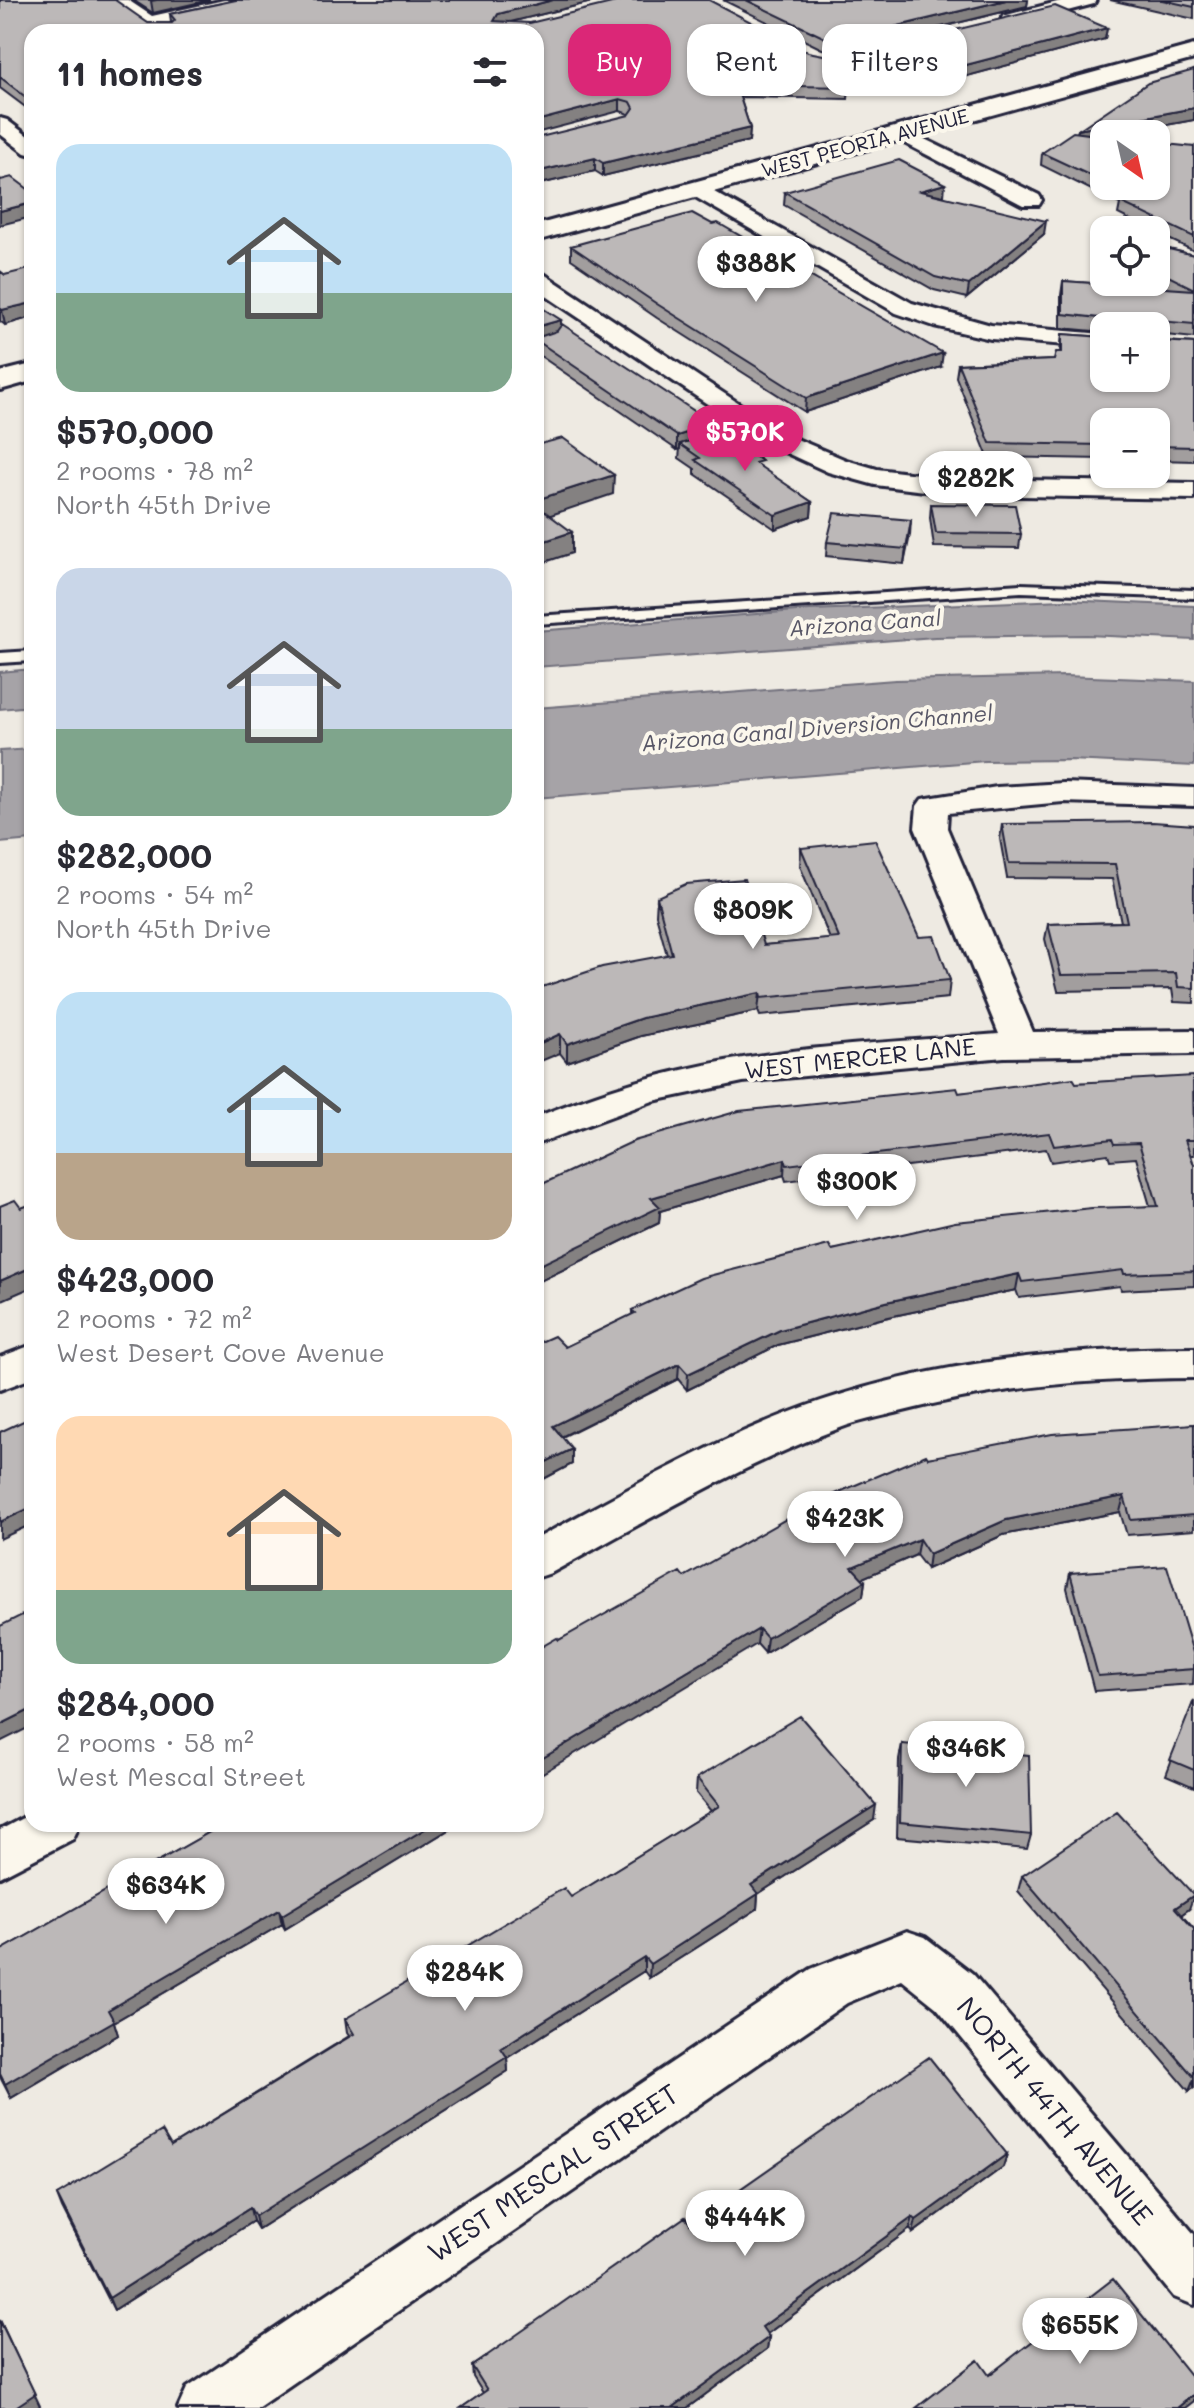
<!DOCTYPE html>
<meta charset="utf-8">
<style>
body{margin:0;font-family:Mali,sans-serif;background:#f2f2f3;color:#2b2b33;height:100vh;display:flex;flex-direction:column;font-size:30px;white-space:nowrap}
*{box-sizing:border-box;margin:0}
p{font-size:26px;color:#7c7c81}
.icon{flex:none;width:44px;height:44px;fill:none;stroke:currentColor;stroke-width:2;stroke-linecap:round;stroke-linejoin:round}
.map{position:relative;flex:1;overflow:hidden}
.drawer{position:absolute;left:24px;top:24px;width:520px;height:1808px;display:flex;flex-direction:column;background:#fff;border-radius:24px;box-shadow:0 2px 6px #0004}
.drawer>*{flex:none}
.top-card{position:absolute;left:568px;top:24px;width:506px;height:72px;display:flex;gap:16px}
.needle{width:52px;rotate:146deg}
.buttons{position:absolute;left:1090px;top:120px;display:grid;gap:16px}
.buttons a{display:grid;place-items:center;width:80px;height:80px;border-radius:16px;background:#fff;box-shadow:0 2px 6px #0004;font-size:40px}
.price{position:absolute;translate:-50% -68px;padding:0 18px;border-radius:28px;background:#fff;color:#222;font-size:26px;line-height:52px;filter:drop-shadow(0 2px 4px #0008)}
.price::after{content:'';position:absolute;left:50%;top:48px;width:24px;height:18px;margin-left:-12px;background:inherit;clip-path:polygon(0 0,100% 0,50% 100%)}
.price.current{background:#db2777;color:#fff}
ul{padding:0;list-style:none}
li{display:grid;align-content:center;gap:16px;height:424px;padding:0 32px}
li span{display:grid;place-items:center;height:248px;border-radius:24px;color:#555}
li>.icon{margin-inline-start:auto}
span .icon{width:144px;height:144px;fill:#fffc;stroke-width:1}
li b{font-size:34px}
h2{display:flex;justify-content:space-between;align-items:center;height:96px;padding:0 32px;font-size:34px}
.chip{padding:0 28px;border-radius:24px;background:#fff;box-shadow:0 2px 6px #0004;font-size:28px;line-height:72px}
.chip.current{background:#db2777;color:#fff}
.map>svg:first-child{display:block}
.water{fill:#a6a3a7;stroke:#716f7c;stroke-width:2}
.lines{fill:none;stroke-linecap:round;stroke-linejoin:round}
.lane-casing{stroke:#22223b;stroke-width:6}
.street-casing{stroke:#22223b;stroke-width:6}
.secondary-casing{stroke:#22223b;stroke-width:6}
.lane{fill:#fbf7ec;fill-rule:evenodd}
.street{fill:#fbf7ec;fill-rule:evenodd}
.secondary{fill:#fbf7ec;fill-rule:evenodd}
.wall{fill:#a29e9e;stroke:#22223b;stroke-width:2}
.shaded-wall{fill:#848181;stroke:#22223b;stroke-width:2}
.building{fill:#bcb8b8;stroke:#22223b;stroke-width:2}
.labels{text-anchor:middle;stroke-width:8;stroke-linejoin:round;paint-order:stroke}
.far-street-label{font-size:20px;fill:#22223b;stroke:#fbf7ec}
.far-water-label{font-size:22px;font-style:italic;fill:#575666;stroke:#fbf7ec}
.street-label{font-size:24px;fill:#22223b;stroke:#fbf7ec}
.near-street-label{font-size:28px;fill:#22223b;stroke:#fbf7ec}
</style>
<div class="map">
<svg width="1194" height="2408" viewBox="0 0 1194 2408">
<rect width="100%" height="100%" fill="#eeeae2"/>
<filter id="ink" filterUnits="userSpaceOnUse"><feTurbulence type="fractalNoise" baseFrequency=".0125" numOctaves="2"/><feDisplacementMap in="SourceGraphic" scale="16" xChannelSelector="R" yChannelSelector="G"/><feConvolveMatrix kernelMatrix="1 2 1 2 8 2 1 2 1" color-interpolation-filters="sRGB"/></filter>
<g filter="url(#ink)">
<path class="water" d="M1064 600 1194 606V640L1087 635 935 637 536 667V631L810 610Z
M32 669V706L0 709V672Z
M1065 676 1194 681V766L1070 760 985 761 536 798V708L895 680Z
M32 749V840L0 843V751Z"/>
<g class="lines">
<g class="lane-casing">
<path id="lane" d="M1021 584 1194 590V598L1021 592 536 624V616Z
M32 651V661L0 663V653Z"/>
</g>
<g class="street-casing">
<path id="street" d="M106 0H128L152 16 224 0H259L257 4 165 24 173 32H151Z
M1065 0H1096L1094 4 1010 26 1001 20 1003 16Z
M0 118 7 120 32 139V155L25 153 0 134Z
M900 127 1039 195 1042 200 1039 205H1023L893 137 890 133 893 129Z
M698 183 912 303 991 325 1104 334V348L991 339 934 326 896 313 690 194 687 189 690 184Z
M536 272 544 274 785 434 846 460 877 469 958 479 1194 483V499L958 495 875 485 828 472 767 444 536 289Z
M1063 783 1194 788V806L1063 802 948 813 947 828 1033 1032 1194 1030V1054L1004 1057 743 1082 653 1101 536 1144V1117C584 1098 632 1081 682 1070 784 1046 894 1042 999 1034L915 828 917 806 922 799 997 787Z
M32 1345V1378L0 1390V1357Z
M1194 1348V1378C1089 1379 1001 1386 899 1412 879 1417 858 1421 840 1428 739 1466 646 1521 551 1573L536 1578V1539C629 1489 721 1435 821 1401 942 1360 1068 1349 1194 1348Z
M32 1813V1824H80L73 1839 0 1877V1830Z
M907 1931 925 1937 973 1974 1194 2234V2305L1174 2297 937 2008 902 1980 847 2003 257 2408H178L187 2388 811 1969Z"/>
</g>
<g class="secondary-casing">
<path id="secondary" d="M1194 45V59L536 241V225Z
M32 364V381L0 390V372Z"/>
</g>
<use href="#lane" class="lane"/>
<use href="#street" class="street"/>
<use href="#secondary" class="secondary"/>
</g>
<path class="wall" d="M0 0 148 23H171L170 14 236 0H600L510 22 849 87 848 99 740 97 750 128 749 141 603 176 595 171 536 185 629 114 620 111 536 32H32V112L0 88Z
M133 0H210L153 13Z
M723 0H1028L1027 6 839 52 822 49Z
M1110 0H1194V19Z
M1107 28 1105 39 904 93 850 67 851 55Z
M1194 70V120L1117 134H1104V186H1156L1194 147V251L1156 233V230H1150L1118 214 1120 204 1041 165 1042 153 1077 133 1078 130Z
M785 192 944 197 1044 234 967 298 934 290 784 205Z
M571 246 941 367 805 412 657 318 571 259Z
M1156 246 1194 255V338L1156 334V326H1104V332L1061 328V295L1063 281 1164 288 1152 282H1156Z
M0 271 5 275 32 271V317L5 325 0 321Z
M536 304 561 326 761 468 812 502 811 516 775 529 695 474V469L679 458 680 449 677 450 536 353Z
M1062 334 1194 343V461L1156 460V422H1104V459L988 457 956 377 958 364 1054 360 1060 352Z
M931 504 1021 534 1019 548 934 547 930 518Z
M911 520 904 564 826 556 827 542Z
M1002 824 1194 825V1003L1174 1002 1172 989 1058 991 1045 939 1048 924 1121 922 1112 879 1007 878 1000 839Z
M801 848 919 937 950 980 948 998 760 1016 758 1011 641 1036 567 1062 560 1053 536 989 667 955 656 915 657 897 764 945 830 939 800 866Z
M1194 1078V1155H1191L1194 1165V1286L1121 1290 1120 1286 1019 1298 1016 1290 884 1318 778 1345 687 1390 678 1379 562 1437 572 1464 536 1483 565 1347 632 1315V1310L832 1250 1150 1206 1136 1158 1110 1160 1108 1154 1051 1162 1046 1149 786 1181 784 1175 660 1211 659 1223 536 1283V1187L959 1093 1076 1083Z
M1194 1424V1530L1127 1535 1120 1512 1003 1535 927 1569 916 1555 862 1578 865 1581 863 1596 765 1653 757 1644 559 1640 684 1577 928 1458Z
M1070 1573 1194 1669 1193 1684 1094 1691 1067 1588Z
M1194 1700V1787L1166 1775Z
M902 1744 1031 1835 1027 1849 897 1837 899 1759Z
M697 1778 874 1820 758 1894 757 1909 649 1978 644 1971 507 2058 508 2071 258 2229 253 2221 114 2310 62 2208 57 2195 171 2146 349 2036 347 2033 345 2019 571 1897 711 1811 696 1793Z
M224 1824H458L285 1929 282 1924 114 2022 118 2035 11 2098 0 2077V1951Z
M1022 1876 1189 1909 1181 1915 1194 1929V2088L1189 2091 1018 1891Z
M1007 2154 1003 2167 913 2233 910 2229 767 2334 769 2337 767 2349 687 2408H461L483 2393 473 2377 472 2366 690 2224Z"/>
<path class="shaded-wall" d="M157 0H210L153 13 151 1Z
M553 0H600L498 25 494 21 498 14Z
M1006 0H1028L1027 6 839 52 840 40Z
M1107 28 1105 39 904 93 905 81Z
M620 99V111L536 133V121Z
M1194 108V120L1117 134H1104V136L1076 142 1078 130Z
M750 128 749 141 603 176V163Z
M595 158V171L536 185V172Z
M945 184 944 196 920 191Z
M32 203V217L0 225V211Z
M1046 221 1044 234 967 298 969 285Z
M32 303V317L5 325 2 310Z
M561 320V337L536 340V327Z
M943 353 941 367 805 412 806 398Z
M714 424 713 438 680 444V449L677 450V436Z
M614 475 613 494 536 520V500Z
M812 502 811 516 775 529V515Z
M911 520 910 535 904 564 906 549Z
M572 532V553L536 565V544Z
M760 993 758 1011 641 1036 567 1062V1044L642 1018Z
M560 1034V1053L536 1063V1045Z
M785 1159 784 1175 660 1211 659 1223 536 1283V1267L651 1198Z
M32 1267V1287L0 1301V1281Z
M1019 1274 1016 1290 884 1318 778 1345 687 1390 688 1374 780 1330 886 1302Z
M679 1364 678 1379 553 1441V1426Z
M572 1449V1464L536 1483V1467Z
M1124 1496 1120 1512 1003 1535 927 1569 929 1554 1006 1520Z
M32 1507V1524L0 1539V1522Z
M919 1539 916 1555 851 1583 852 1567Z
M865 1581 863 1596 765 1653 767 1638Z
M759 1629 757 1644 536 1777V1762Z
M32 1709V1726L0 1742V1725Z
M876 1805 874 1820 750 1899 751 1885Z
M433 1824H458L285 1929 282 1915Z
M758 1894 757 1909 649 1978 650 1964Z
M1194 1895 1189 1909 1170 1923 1175 1908Z
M279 1910 282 1924 114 2022 118 2035 11 2098 5 2084 108 2010Z
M644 1957V1971L507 2058 508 2071 258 2229 255 2216 501 2048Z
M1194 2079V2088L1189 2091Z
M1007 2154 1003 2167 913 2233 916 2220Z
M250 2208 253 2221 114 2310 109 2298Z
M913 2217 910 2229 760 2339 762 2327Z
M0 2320 40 2406 37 2408H14Z
M769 2337 767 2349 687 2408H672Z
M1194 2394V2401L1185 2408H1177Z"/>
<path class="building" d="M0 0H115L148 23H172L175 20 170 14 236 0H553L498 14 494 21 530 23 624 0H709L808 52 839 58 848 56 849 87 736 85 750 128 603 163 595 158 536 172V138L629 115 634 108 631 102 620 99 536 121V32H32V102L0 77Z
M746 0H1006L840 40 823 37Z
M1162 0H1194V7Z
M1055 6 1107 28 905 81 851 55Z
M1194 70V108L1078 130 1148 83Z
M1073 132 1104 136V182L1042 153Z
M1156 143 1194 147V237L1120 202 1135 197 1111 186H1156Z
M899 160 945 184 920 191 1046 221 969 285 935 277 785 192Z
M12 177 32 192V203L0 211V179L1 180Z
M692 213 712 224 718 223 943 353 806 398 657 304 571 246Z
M1156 246 1194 255V289L1156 270Z
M29 269 32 271V303L2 310 0 308V271L5 275Z
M1063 281 1194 290V324L1159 321 1155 324V326H1108V319L1063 314Z
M536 304 561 320 536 327Z
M562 324 714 424 677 436 536 340V338L557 331Z
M1062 334 1104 337V378H1156V338L1158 341 1194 343V447L1156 446V422H1104V445L990 443 958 364 1054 360 1056 352H1062Z
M718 432 762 461 755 463 812 502 775 515 695 460 700 458 680 444Z
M563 438 614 475 536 500V445Z
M931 504 1015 505 1021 534 936 533Z
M536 505 572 532 536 544Z
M834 513 911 520 906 549 827 542Z
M1153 822 1194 825V988L1178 987 1176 973 1061 975 1048 924 1127 922 1115 864 1009 863 1002 824Z
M875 840 919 937 934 936 950 980 761 998 760 993 642 1018 567 1044 560 1034 536 1045V989L602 967 672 954 657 897 686 884 744 879 764 945 839 938 801 848Z
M1193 1076 1194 1140H1185L1194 1165V1271L1124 1274 1123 1270 1022 1282 1019 1274 886 1302 780 1330 688 1374 679 1364 553 1426 572 1449 536 1467V1344L554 1336 565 1347 635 1313 632 1310 701 1278 829 1245 832 1250 955 1222 1092 1208 1158 1206 1139 1143 1114 1144 1112 1139 1054 1146 1049 1133 787 1165 785 1159 651 1198 660 1207 536 1267V1187L634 1141 739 1111 957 1088 959 1093 1073 1078 1076 1083Z
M15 1200 21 1208 32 1204V1267L0 1281V1206Z
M32 1417V1507L0 1522V1432Z
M1194 1424V1515L1131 1520 1124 1496 1006 1520 929 1554 919 1539 852 1567 865 1581 767 1638 759 1629 536 1762V1650L557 1638 559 1640 680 1572 684 1577 818 1501 926 1455 928 1458 1052 1434Z
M1167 1566 1194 1656V1669L1098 1676 1070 1573Z
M32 1610V1709L0 1725V1626Z
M1194 1700V1770L1170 1760Z
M800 1716 876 1805 751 1885 758 1894 650 1964 644 1957 501 2048 507 2057 255 2216 250 2208 109 2298 57 2195 162 2131 171 2146 354 2034 345 2019 564 1888 571 1897 719 1806 697 1778Z
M902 1744 1029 1755 1031 1835 900 1822Z
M1117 1812 1194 1895 1175 1908 1194 1929V2077L1022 1876Z
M224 1824H433L282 1915 279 1910 108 2010 114 2021 5 2084 0 2074V1951Z
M929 2057 1007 2154 916 2220 913 2217 762 2327 769 2337 672 2408H461L487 2390 472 2366 685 2217 690 2224Z
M1113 2279 1194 2380V2394L1177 2408H916L978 2360 989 2375Z
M0 2321 35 2394 14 2408H0Z"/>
</g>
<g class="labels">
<g class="far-street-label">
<text transform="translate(865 143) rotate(-15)" y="7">WEST PEORIA AVENUE</text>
</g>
<g class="far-water-label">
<text transform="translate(865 623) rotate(-4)" y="8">Arizona Canal</text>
<text transform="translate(817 728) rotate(-5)" y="8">Arizona Canal Diversion Channel</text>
</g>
<g class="street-label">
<text transform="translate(860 1059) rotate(-6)" y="8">WEST MERCER LANE</text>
</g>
<g class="near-street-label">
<text transform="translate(1055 2111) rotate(50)" y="10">NORTH 44TH AVENUE</text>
<text transform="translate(553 2173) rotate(-34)" y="10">WEST MESCAL STREET</text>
</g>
</g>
</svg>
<div class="buttons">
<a><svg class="needle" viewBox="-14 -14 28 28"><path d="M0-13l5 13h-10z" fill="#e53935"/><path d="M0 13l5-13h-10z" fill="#7c7c81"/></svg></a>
<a><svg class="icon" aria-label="locate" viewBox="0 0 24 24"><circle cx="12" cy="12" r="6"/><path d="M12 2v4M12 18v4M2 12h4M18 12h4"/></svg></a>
<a>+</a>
<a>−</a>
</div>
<b class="price" style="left:756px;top:304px">$388K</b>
<b class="price current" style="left:745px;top:473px">$570K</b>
<b class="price" style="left:976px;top:519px">$282K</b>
<b class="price" style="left:753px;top:951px">$809K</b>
<b class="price" style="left:857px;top:1222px">$300K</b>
<b class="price" style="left:845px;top:1559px">$423K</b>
<b class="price" style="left:966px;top:1789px">$346K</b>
<b class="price" style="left:166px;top:1926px">$634K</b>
<b class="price" style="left:465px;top:2013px">$284K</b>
<b class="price" style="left:745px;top:2258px">$444K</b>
<b class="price" style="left:1080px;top:2366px">$655K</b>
<div class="top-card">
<a class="chip current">Buy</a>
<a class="chip">Rent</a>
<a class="chip">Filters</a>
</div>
<section class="drawer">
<h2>11 homes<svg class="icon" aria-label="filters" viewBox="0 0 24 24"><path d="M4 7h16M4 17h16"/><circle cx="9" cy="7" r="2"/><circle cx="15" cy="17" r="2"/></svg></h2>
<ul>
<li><span style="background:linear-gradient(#bfe0f5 60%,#7fa58c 0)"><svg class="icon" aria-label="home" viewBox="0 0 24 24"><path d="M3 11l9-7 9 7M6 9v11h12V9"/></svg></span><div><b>$570,000</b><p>2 rooms · 78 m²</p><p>North 45th Drive</p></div></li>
<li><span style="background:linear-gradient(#c9d6e8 65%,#7fa58c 0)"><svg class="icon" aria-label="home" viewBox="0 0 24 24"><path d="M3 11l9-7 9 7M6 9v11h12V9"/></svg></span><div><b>$282,000</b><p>2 rooms · 54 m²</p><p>North 45th Drive</p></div></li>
<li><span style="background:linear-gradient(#bfe0f5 65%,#b9a48a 0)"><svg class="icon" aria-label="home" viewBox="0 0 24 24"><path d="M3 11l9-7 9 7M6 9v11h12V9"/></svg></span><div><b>$423,000</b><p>2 rooms · 72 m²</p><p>West Desert Cove Avenue</p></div></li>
<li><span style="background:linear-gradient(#ffd9b3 70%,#7fa58c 0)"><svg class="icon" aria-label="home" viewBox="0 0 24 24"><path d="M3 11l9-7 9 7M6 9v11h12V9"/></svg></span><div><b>$284,000</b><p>2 rooms · 58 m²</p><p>West Mescal Street</p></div></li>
</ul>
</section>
</div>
